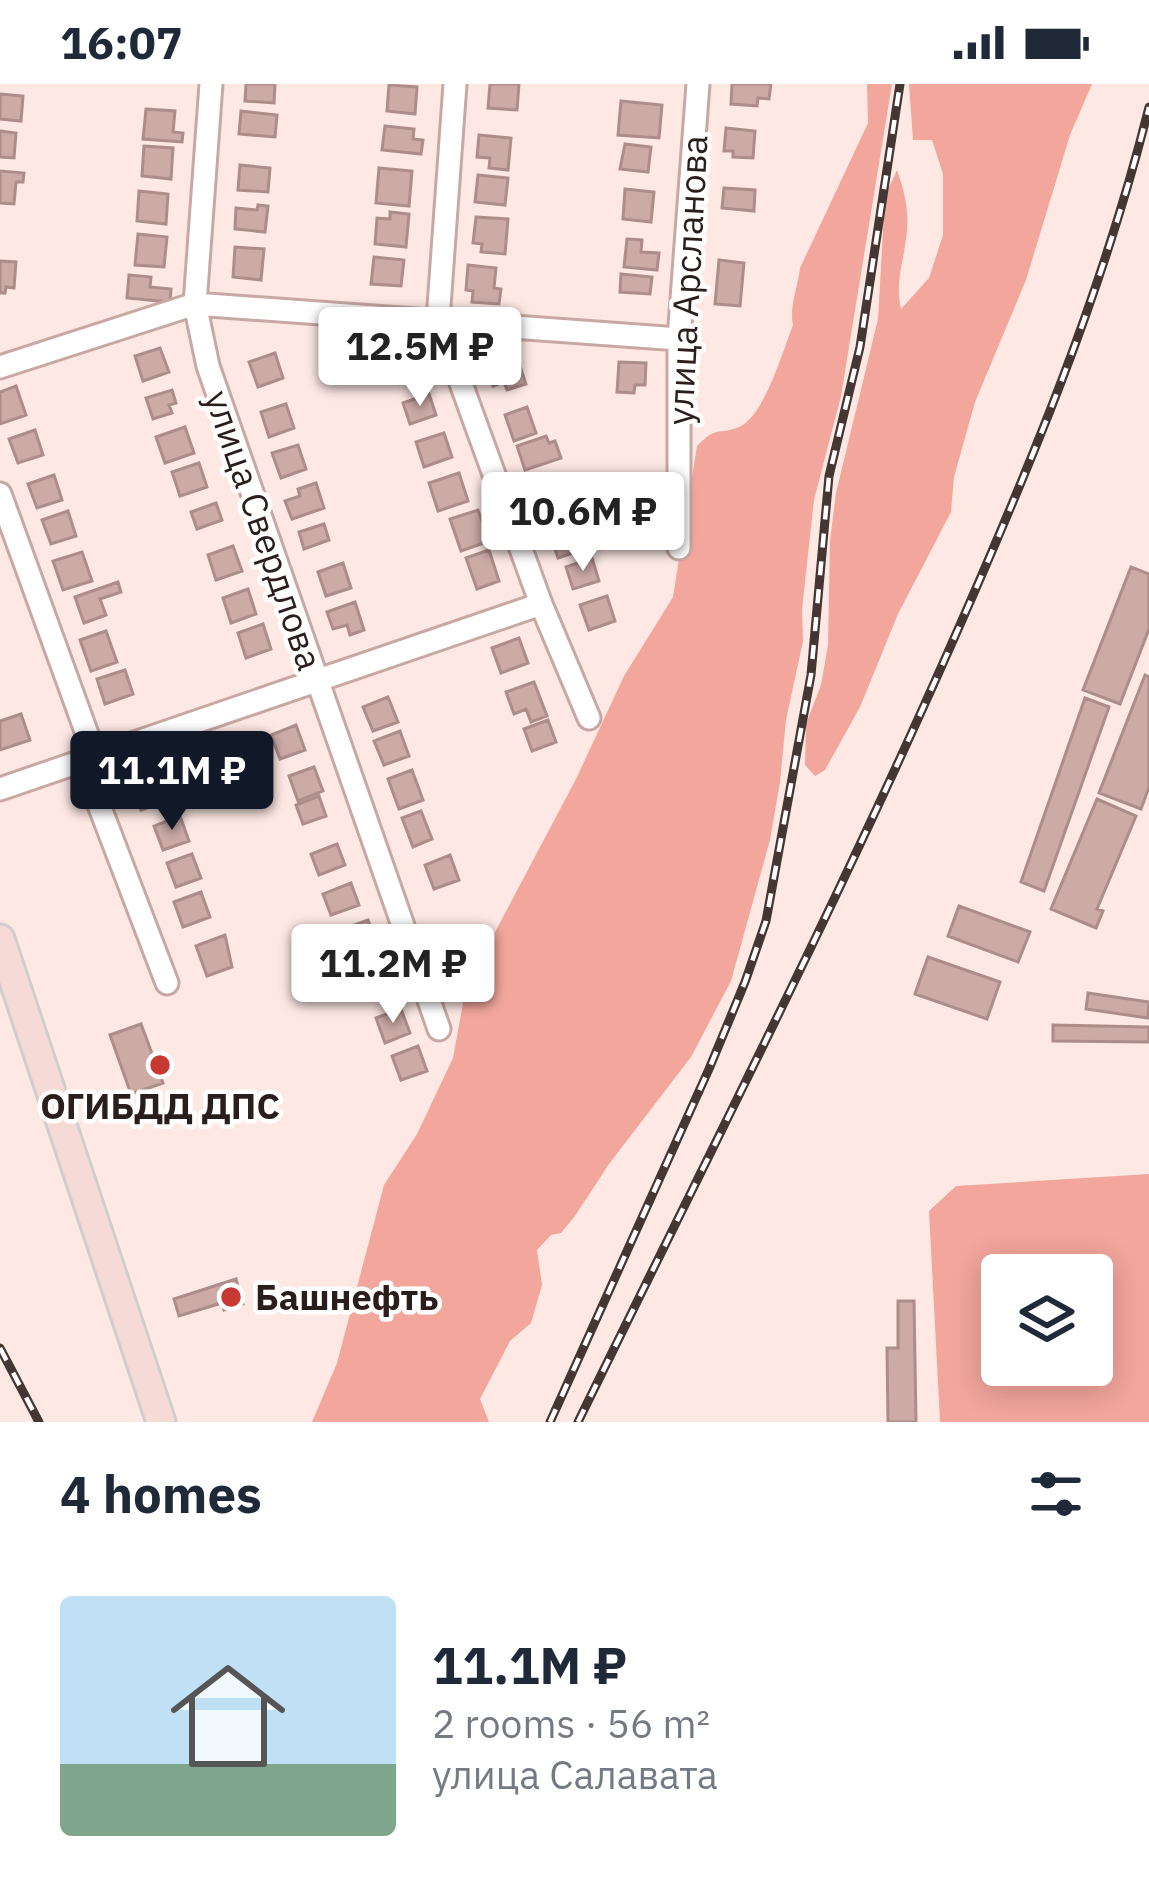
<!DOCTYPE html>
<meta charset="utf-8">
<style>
body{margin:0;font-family:"IBM Plex Sans",sans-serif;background:#f2f2f3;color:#1f2937;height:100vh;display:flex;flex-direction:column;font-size:45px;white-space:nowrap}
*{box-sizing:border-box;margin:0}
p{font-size:39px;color:#747a83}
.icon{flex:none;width:66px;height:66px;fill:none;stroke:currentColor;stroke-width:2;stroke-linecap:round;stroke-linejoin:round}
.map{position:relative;height:1338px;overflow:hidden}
.panel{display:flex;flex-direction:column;background:#fff;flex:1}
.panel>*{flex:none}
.tools{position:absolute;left:981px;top:1170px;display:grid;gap:24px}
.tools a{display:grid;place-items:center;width:132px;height:132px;border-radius:12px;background:#fff;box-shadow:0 6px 30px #0003;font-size:60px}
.price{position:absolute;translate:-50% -102px;padding:0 27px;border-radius:12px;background:#fff;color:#222;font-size:39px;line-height:78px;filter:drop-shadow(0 3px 6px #0008)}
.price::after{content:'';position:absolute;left:50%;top:72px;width:36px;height:27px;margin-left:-18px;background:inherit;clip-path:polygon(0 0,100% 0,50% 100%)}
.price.selected{background:#111827;color:#fff}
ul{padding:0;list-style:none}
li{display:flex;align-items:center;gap:36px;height:300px;padding:0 60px}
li+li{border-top:3px solid #e0e1e3}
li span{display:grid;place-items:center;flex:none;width:336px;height:240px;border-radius:12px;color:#555}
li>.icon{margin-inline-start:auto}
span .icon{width:144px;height:144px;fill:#fffc;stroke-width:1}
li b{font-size:51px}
h2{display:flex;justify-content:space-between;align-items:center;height:144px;padding:0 60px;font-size:51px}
.status{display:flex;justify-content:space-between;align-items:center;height:84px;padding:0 60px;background:#fff;direction:ltr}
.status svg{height:33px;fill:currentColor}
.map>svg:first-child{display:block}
.green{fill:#f2a69c;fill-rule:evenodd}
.building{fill:#ccaba7;stroke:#ad8d89;stroke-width:3}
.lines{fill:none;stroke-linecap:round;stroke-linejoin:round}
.minor-casing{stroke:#c8a8a3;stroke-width:27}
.major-casing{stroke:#d0cecd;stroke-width:33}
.minor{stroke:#fff;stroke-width:21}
.major{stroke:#f6dad6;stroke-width:27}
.rail-casing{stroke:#433633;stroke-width:9}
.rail{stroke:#fff;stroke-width:4.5;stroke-dasharray:14;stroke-linecap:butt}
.poi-dot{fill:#c73932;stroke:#fff;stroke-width:4.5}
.labels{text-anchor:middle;stroke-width:9;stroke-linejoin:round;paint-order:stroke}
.street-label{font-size:36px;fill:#2a1e1c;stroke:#fff}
.poi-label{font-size:36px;font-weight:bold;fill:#2a1e1c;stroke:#fff}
</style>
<div class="status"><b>16:07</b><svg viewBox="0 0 49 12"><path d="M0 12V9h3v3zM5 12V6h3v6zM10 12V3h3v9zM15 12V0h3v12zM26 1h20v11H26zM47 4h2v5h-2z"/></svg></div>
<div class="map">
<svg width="1149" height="1338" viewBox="0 0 1149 1338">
<rect width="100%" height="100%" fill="#fde8e4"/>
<path class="green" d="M867 0H892L841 312 814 416 802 525 803 557 786 636 780 698 770 756 731 897 691 973 609 1080 575 1132 561 1149 551 1151 537 1166 542 1201 531 1239 510 1257 480 1315 489 1338H312L337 1279 384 1101 417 1050 453 974 466 903 576 695 624 592 673 513 697 362C719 340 717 352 739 343 764 333 783 266 793 241 789 223 798 203 800 184L868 39Z
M909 0H1092L1070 51 1026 196 975 318 954 393 951 428 898 530 860 623 825 686 815 692 805 681 806 640 821 601 828 561 830 457 836 409 878 235 885 112 897 86C905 109 910 130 906 155 903 180 895 199 901 225L929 194 943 151V90L932 56H913Z
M1149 1090V1338H940L929 1127 956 1102ZM1002 1191H1092V1281H1002Z"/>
<path class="building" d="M246 0H275L274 19 245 17Z
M490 0H519L517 26 488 24Z
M732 0H771L769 15 758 14 757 22 731 20Z
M389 1 417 3 415 30 387 27Z
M0 10 23 12 21 37 0 35Z
M621 17 662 21 659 54 618 51Z
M146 25 175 27 173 48 183 49 182 58 143 55Z
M241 27 277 31 275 53 239 50Z
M385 42 414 45 413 55 423 56 421 70 382 66Z
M726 44 755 47 753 74 733 73V67H724Z
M0 47 16 49 14 74 0 73Z
M479 51 511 54 508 86 489 84 490 74 477 73Z
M625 60 651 63 648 88 620 85Z
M144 62 173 64 171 95 142 92Z
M240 81 270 84 268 108 238 106Z
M379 84 412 87 409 122 376 119Z
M0 87 24 89 23 98H16L14 120 0 119Z
M478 91 508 94 505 121 475 118Z
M724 104 755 106 754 127 722 124Z
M625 105 654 108 651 138 623 135Z
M139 107 168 110 166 140 137 137Z
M258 121 268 122 265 148 235 145 236 124 257 126Z
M390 128 409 130 406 163 375 160 377 134 390 135Z
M476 133 508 135 505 170 481 168 482 160 473 159Z
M138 150 167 153 164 183 135 181Z
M627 155 642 156 641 168 659 169 657 186 624 183Z
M235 163 264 165 261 196 233 193Z
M374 173 404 176 401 202 371 200Z
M719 176 744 179 740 222 715 220Z
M0 177 16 178 14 204 6 203 5 209H0Z
M468 181 496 184 494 204 501 205 499 220 472 218 473 207 466 206Z
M621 190 652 193 650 210 620 208Z
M129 191 151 193 150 203 171 205 170 218 127 214Z
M382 252 412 253 409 290 380 288Z
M513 262 526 300 507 306 504 298 493 302 486 281 491 279 488 271Z
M160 264 169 288 143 297 135 272Z
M275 269 283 294 258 303 249 278Z
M619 278 646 279 645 301H635L634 309 617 308Z
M16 302 26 331 0 340V308Z
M172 306 176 319 169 321 172 329 153 335 146 314Z
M429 310 436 331 410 340 403 319Z
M286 320 294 344 269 353 261 328Z
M527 323 536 349 514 357 505 331Z
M185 343 194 369 165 379 156 353Z
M35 346 43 371 18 379 9 355Z
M444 349 452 373 424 383 416 358Z
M546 352 549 359 555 357 561 374 525 386 517 362Z
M298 361 306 385 281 394 272 369Z
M199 379 207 403 180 412 172 388Z
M459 389 468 417 438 427 429 399Z
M54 391 62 416 37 424 28 400Z
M565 396 576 430 568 432 566 426 542 434 533 407Z
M316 399 324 424 292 435 285 417 300 412 298 405Z
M216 419 222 436 197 445 191 428Z
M478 426 489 457 461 467 450 435Z
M68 427 76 452 51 460 42 436Z
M324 440 329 456 304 465 299 448Z
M579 441 587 464 558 474 550 450Z
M233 462 242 487 216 496 208 471Z
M489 466 499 497 477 505 466 474Z
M82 468 92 497 63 506 53 477Z
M592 474 599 497 573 505 566 483Z
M343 479 351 504 326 512 318 488Z
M1131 483 1149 490V545L1120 620 1083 606Z
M118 498 121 508 100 515 106 531 84 539 75 513Z
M248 505 256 530 231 539 223 514Z
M607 512 615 537 589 546 580 521Z
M355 518 364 546 350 551 347 541 333 545 327 528Z
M263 540 271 565 246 574 238 549Z
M106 547 117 578 91 587 80 556Z
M519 554 528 579 501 589 492 564Z
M125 586 133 610 105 620 97 595Z
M1145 591 1149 593V703L1141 725 1099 709Z
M534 598 547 632 531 638 526 625 514 630 506 608Z
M388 613 398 638 373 647 363 623Z
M1085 614 1109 623 1044 807 1021 798Z
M21 630 30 656 0 666V637Z
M548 636 556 658 532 667 524 645Z
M296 641 305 666 280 675 271 651Z
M400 647 409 672 384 681 374 657Z
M314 683 323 707 298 717 289 692Z
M412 686 423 716 399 725 388 695Z
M160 690 170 716 141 726 131 701Z
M319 712 326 732 303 740 296 721Z
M1097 715 1136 732 1097 825 1103 827 1096 844 1051 825Z
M421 727 432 755 413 763 402 734Z
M180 732 189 757 163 766 154 742Z
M337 760 345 781 319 791 311 770Z
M192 770 201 794 176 803 167 779Z
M450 771 459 796 434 805 425 781Z
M351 799 359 821 331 831 323 810Z
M201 808 210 833 183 843 174 818Z
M959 822 1030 848 1018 878 948 852Z
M368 836 377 860 357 867 354 859 347 862 341 846Z
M474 845 483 869 458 879 449 854Z
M225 851 232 883 207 892 196 862Z
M928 873 1000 898 987 935 915 910Z
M385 879 394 903 369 912 360 888Z
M1088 909 1149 918 1148 934 1086 925Z
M401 925 410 949 385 959 376 934Z
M141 940 163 999 131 1010 110 951Z
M1053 941 1149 943V958L1053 957Z
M418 962 427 987 401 996 392 972Z
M236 1195 243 1220 224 1226 222 1219 179 1232 174 1215Z
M898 1217H914L916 1338H888L887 1264H898Z"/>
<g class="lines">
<g class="minor-casing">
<path id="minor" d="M211 0 195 220 208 282 439 945
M455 0 438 236 541 520 589 634
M0 283 195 220 679 255
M0 410 87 650 91 700 167 899
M679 464V255L698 0
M0 705 541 520"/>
</g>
<g class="major-casing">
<path id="major" d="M0 855 161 1338"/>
</g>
<use href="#minor" class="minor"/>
<use href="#major" class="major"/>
<g class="rail-casing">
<path id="rail" d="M0 1264 39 1338
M550 1338 709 985 745 898 766 837 811 591 829 392 860 263 900 0
M578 1338C703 1082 833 828 948 568 1027 390 1102 212 1149 23"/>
</g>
<use href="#rail" class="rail"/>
</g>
<g class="poi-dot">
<circle cx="160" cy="981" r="12"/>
<circle cx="231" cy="1213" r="12"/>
</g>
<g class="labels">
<g class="street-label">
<text transform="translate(687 196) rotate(-87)" y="13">улица Арсланова</text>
<text transform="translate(264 446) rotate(71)" y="13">улица Свердлова</text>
</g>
<g class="poi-label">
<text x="160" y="1035">ОГИБДД ДПС</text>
<text x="255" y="1226" text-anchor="start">Башнефть</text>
</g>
</g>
</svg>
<div class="tools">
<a><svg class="icon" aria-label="layers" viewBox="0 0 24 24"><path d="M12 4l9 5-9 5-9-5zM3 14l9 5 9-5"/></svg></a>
</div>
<b class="price" style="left:420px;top:325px">12.5M ₽</b>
<b class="price" style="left:583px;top:490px">10.6M ₽</b>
<b class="price selected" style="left:172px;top:749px">11.1M ₽</b>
<b class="price" style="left:393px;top:942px">11.2M ₽</b>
</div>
<section class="panel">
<h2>4 homes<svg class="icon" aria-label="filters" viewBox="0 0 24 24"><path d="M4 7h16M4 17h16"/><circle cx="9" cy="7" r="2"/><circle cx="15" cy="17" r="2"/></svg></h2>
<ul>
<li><span style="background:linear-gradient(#bfe0f5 70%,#7fa58c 0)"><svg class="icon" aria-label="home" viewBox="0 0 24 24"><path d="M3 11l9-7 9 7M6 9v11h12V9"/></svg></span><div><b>11.1M ₽</b><p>2 rooms · 56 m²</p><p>улица Салавата</p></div></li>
</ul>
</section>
